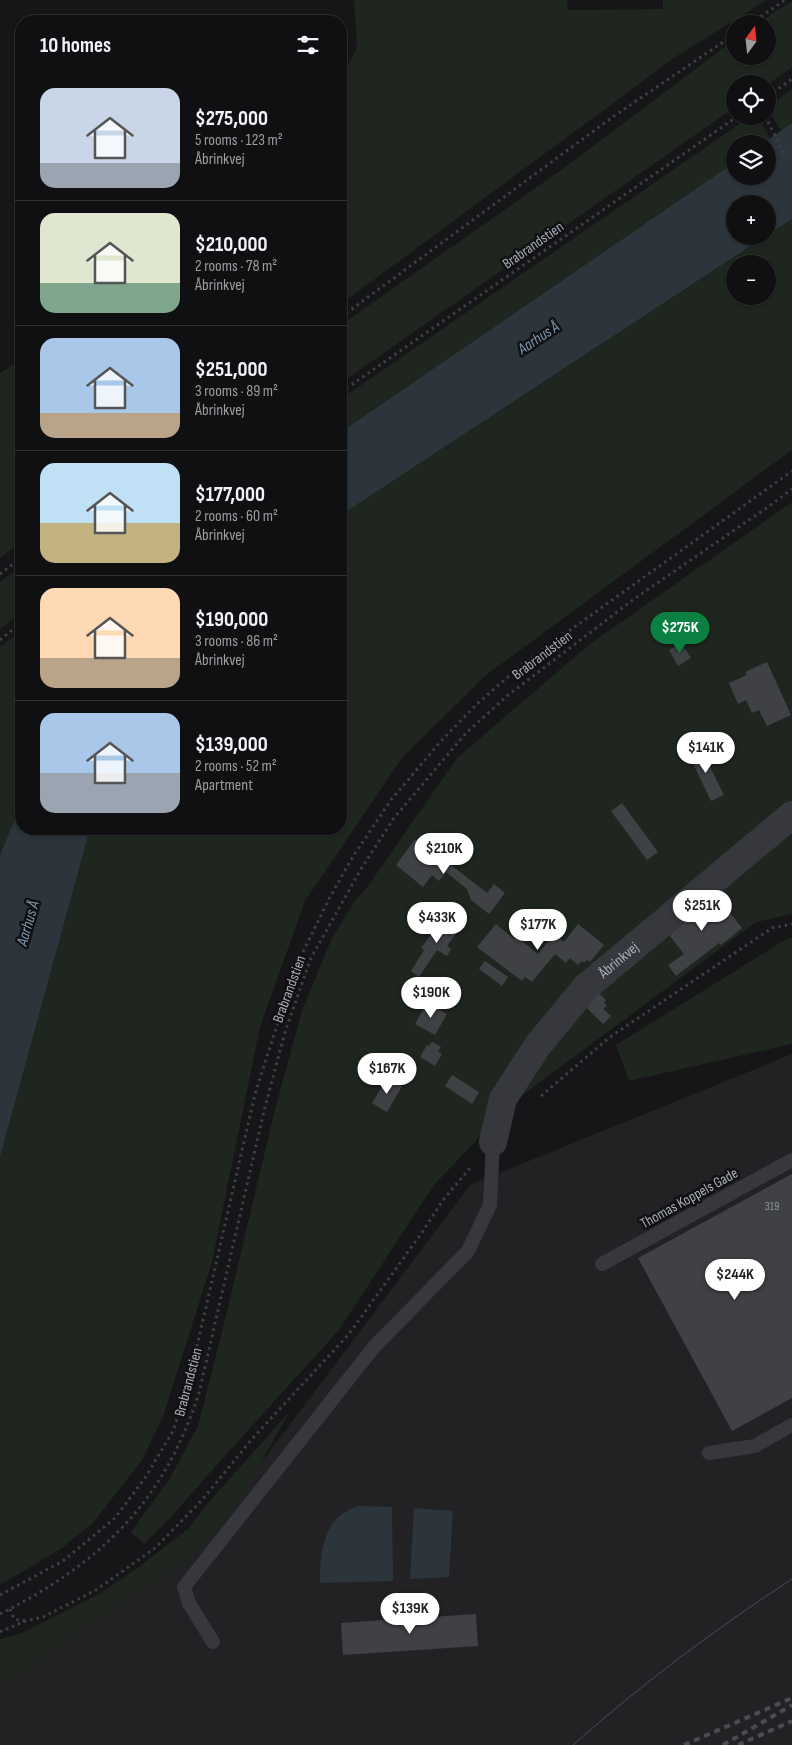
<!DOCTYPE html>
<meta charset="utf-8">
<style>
body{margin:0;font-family:"Sofia Sans Condensed",sans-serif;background:#1e1e20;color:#f1f3f6;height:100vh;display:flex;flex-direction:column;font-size:19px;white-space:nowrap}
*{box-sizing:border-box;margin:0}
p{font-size:16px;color:#9c9d9f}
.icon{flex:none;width:28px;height:28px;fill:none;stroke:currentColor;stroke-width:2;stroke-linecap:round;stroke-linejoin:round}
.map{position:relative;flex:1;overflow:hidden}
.panel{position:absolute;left:15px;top:15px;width:332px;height:820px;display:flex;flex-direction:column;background:#101012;border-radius:20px;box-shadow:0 1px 4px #0004,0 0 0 1px #303032}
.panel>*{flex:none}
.needle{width:32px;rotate:15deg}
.buttons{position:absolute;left:726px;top:15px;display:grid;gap:10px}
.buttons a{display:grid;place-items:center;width:50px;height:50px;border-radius:50%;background:#101012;box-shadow:0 1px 4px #0004,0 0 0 1px #303032;font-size:25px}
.price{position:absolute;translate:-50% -42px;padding:0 11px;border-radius:18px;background:#fff;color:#222;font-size:16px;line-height:32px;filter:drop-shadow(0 1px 2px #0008)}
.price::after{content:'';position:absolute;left:50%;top:30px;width:15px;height:11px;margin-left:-8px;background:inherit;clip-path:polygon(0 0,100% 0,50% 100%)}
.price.active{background:#0b8043;color:#fff}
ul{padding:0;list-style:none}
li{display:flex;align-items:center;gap:15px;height:125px;padding:0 25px}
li+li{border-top:1px solid #303032}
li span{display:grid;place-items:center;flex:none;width:140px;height:100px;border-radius:15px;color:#555}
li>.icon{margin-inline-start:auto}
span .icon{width:60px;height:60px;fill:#fffc;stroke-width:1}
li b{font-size:21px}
h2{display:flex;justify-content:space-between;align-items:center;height:60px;padding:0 25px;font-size:21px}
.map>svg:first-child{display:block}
.built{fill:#222225}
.green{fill:#1e261f;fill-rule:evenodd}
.water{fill:#2c353c}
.building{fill:#404145}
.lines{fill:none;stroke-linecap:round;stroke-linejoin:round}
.path{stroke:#3d3f44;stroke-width:3;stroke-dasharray:2.5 4;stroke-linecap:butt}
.service{stroke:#37383d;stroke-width:14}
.minor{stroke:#37383d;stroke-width:28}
.tram{stroke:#4a4c52;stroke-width:1}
.rail{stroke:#4a4c52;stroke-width:4;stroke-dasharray:6 5;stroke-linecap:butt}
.labels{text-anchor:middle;stroke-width:5;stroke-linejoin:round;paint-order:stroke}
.number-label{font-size:12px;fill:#8e929b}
.street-label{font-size:15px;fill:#a8adb8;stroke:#111113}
.water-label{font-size:16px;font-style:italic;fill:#7f9bb3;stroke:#111113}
</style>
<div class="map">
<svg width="792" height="1745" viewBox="0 0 792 1745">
<rect width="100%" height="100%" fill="#161618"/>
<path class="built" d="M792 1054V1745H0V1649L196 1549 470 1185Z"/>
<path class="green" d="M354 0H567L568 10 663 9V0H767L674 58 341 304V80L357 47Z
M792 1V67L768 84H735V107L341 383V325L571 163 735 39V56H768V24H756Z
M792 89V123L781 131 768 109V106Z
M751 116H757L770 138 762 144H735V162L341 432V399Z
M792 219V450L485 676 402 758 305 901 260 1027 212 1262 163 1417 142 1460 93 1523 62 1548 0 1585V1157L90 829H341V515ZM735 264H768V296H735Z
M21 360V542L0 558V373Z
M792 502V914L756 922 512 1103 434 1185 339 1330 213 1469 173 1515 144 1544 131 1532 169 1480 198 1426 222 1332 275 1109 302 1011 331 940 356 899 368 886 457 758 590 644Z
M21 566V613L0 629V582Z
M21 631V804L0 855V647Z
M788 938H792V1044L629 1081 616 1045Z
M290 1411 238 1503 184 1563 103 1615 15 1677 0 1683V1639L22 1633 99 1594 139 1567 189 1528 209 1502Z"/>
<path class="water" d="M792 123V219L768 235V204H735V236H766L341 515V432L735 162V176H768V144H762Z
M21 804V829H90L0 1157V855Z
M358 1506 392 1507 393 1581 320 1583C320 1560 321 1536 337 1518 342 1513 351 1509 358 1506Z
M414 1508 453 1511 449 1577 410 1579Z"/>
<path class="building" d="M681 643 691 658 678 666 669 650Z
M767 662 791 715 767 726 759 710 752 713 746 700 738 704 729 683 747 675 745 672Z
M700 747 724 795 711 801 688 753Z
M622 803 658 852 647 860 611 811Z
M415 839 451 865 487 893 494 884 505 893 489 914 471 900 467 889 446 872 439 881 432 875 423 887 396 865Z
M714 893 742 928 721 945 719 943 676 976 668 965 684 954 666 931Z
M447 916 461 927 447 946 451 949 447 956 437 950 419 977 411 971 424 950 421 948 435 929Z
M496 924 514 939 516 936 538 954 554 934 564 942 578 924 604 945 590 962 587 960 584 963 582 961 578 965 570 958 566 963 555 954 532 982 525 977 522 981 477 947Z
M485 961 508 977 502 986 479 969Z
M597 991 606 1000 604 1003 607 1006 603 1009 611 1016 603 1024 583 1004Z
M427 1002 447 1014 435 1035 415 1024Z
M432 1042 441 1047 438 1052 442 1054 435 1066 420 1057 427 1045 429 1046Z
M452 1075 479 1092 472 1104 445 1086Z
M388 1078 402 1086 387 1112 372 1103Z
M792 1174V1398L732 1431 638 1258Z
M476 1614 478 1646 343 1655 341 1623Z"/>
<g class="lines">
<path class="path" d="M750 24 785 0
M768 96 792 79
M765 116 786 157
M341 317 614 116 735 34
M341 392 738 116
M0 574 21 558
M0 640 21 623
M541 1096 610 1037 772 928 792 924
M0 1595 63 1561 115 1518 145 1478 173 1431 188 1385 255 1094 296 966 329 899 352 858 391 800 441 741 478 703 523 664 792 471
M10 1609 14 1619 25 1621
M0 1614C101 1563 164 1502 199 1393L264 1111 285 1032 311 958 361 869 394 818 466 733 507 696 634 599 768 507 792 489
M0 1632 25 1621 43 1617 96 1590 155 1548 203 1499 252 1439 349 1334 423 1231 443 1200 470 1168"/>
<path class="service" d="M602 1264 792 1160
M709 1453 755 1446 792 1425
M213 1642 189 1603 184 1587 374 1347 468 1251 490 1205 493 1142"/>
<path class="minor" id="s1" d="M493 1142 503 1099 538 1045 586 987 792 815"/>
<path class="tram" d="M573 1745C642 1684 715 1629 792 1579"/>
<path class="rail" d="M684 1745 792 1698
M723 1745 792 1705
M738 1745 792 1721"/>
</g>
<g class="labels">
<g class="number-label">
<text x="772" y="1210">319</text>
</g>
<g class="street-label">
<text transform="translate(533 245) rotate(-35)" y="5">Brabrandstien</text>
<text transform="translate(542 655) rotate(-37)" y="5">Brabrandstien</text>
<text dy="5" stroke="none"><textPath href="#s1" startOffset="226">Åbrinkvej</textPath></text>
<text transform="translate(289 989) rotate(-70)" y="5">Brabrandstien</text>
<text transform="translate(689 1198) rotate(-29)" y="5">Thomas Koppels Gade</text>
<text transform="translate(188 1382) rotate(-75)" y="5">Brabrandstien</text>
</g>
<g class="water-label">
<text transform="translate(538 337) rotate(-34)" y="6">Aarhus Å</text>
<text transform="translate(27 923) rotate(-74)" y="6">Aarhus Å</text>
</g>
</g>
</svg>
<div class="buttons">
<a><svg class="needle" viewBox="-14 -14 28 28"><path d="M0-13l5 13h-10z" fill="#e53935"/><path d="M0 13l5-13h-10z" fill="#9c9d9f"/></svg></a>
<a><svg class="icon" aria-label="locate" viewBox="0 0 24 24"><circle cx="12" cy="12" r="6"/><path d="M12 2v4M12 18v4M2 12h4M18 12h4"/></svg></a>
<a><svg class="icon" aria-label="layers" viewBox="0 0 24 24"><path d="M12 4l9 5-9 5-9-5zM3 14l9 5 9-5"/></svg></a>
<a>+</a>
<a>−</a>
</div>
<b class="price active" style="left:680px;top:654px">$275K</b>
<b class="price" style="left:706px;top:774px">$141K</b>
<b class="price" style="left:444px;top:875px">$210K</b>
<b class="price" style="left:702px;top:932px">$251K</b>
<b class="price" style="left:437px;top:944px">$433K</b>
<b class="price" style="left:538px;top:951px">$177K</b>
<b class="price" style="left:431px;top:1019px">$190K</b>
<b class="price" style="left:387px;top:1095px">$167K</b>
<b class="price" style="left:735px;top:1301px">$244K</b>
<b class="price" style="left:410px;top:1635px">$139K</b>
<section class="panel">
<h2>10 homes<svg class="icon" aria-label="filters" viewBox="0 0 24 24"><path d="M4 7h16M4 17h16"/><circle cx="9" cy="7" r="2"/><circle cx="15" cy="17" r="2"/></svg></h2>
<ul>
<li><span style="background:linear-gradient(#c9d6e8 75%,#9aa5b1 0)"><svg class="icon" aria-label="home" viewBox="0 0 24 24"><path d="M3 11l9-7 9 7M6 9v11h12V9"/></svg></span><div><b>$275,000</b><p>5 rooms · 123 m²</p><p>Åbrinkvej</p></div></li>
<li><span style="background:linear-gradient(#dfe7d0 70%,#7fa58c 0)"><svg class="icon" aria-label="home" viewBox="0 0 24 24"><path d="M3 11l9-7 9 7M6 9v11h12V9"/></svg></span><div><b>$210,000</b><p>2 rooms · 78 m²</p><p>Åbrinkvej</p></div></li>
<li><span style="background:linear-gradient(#a9c7e8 75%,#b9a48a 0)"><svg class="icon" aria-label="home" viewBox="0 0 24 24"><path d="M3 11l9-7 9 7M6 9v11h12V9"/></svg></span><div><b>$251,000</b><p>3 rooms · 89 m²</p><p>Åbrinkvej</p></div></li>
<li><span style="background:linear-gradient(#bfe0f5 60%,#c2b280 0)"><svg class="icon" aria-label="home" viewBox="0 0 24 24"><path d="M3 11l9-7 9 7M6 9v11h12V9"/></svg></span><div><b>$177,000</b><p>2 rooms · 60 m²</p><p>Åbrinkvej</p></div></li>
<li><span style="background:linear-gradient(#ffd9b3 70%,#b9a48a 0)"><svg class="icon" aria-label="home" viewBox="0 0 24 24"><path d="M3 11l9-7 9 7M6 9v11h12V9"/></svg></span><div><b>$190,000</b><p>3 rooms · 86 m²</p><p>Åbrinkvej</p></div></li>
<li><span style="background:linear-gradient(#a9c7e8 60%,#9aa5b1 0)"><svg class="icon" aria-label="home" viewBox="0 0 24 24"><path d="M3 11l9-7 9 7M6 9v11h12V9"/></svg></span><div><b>$139,000</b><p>2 rooms · 52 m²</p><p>Apartment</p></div></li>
</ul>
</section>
</div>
